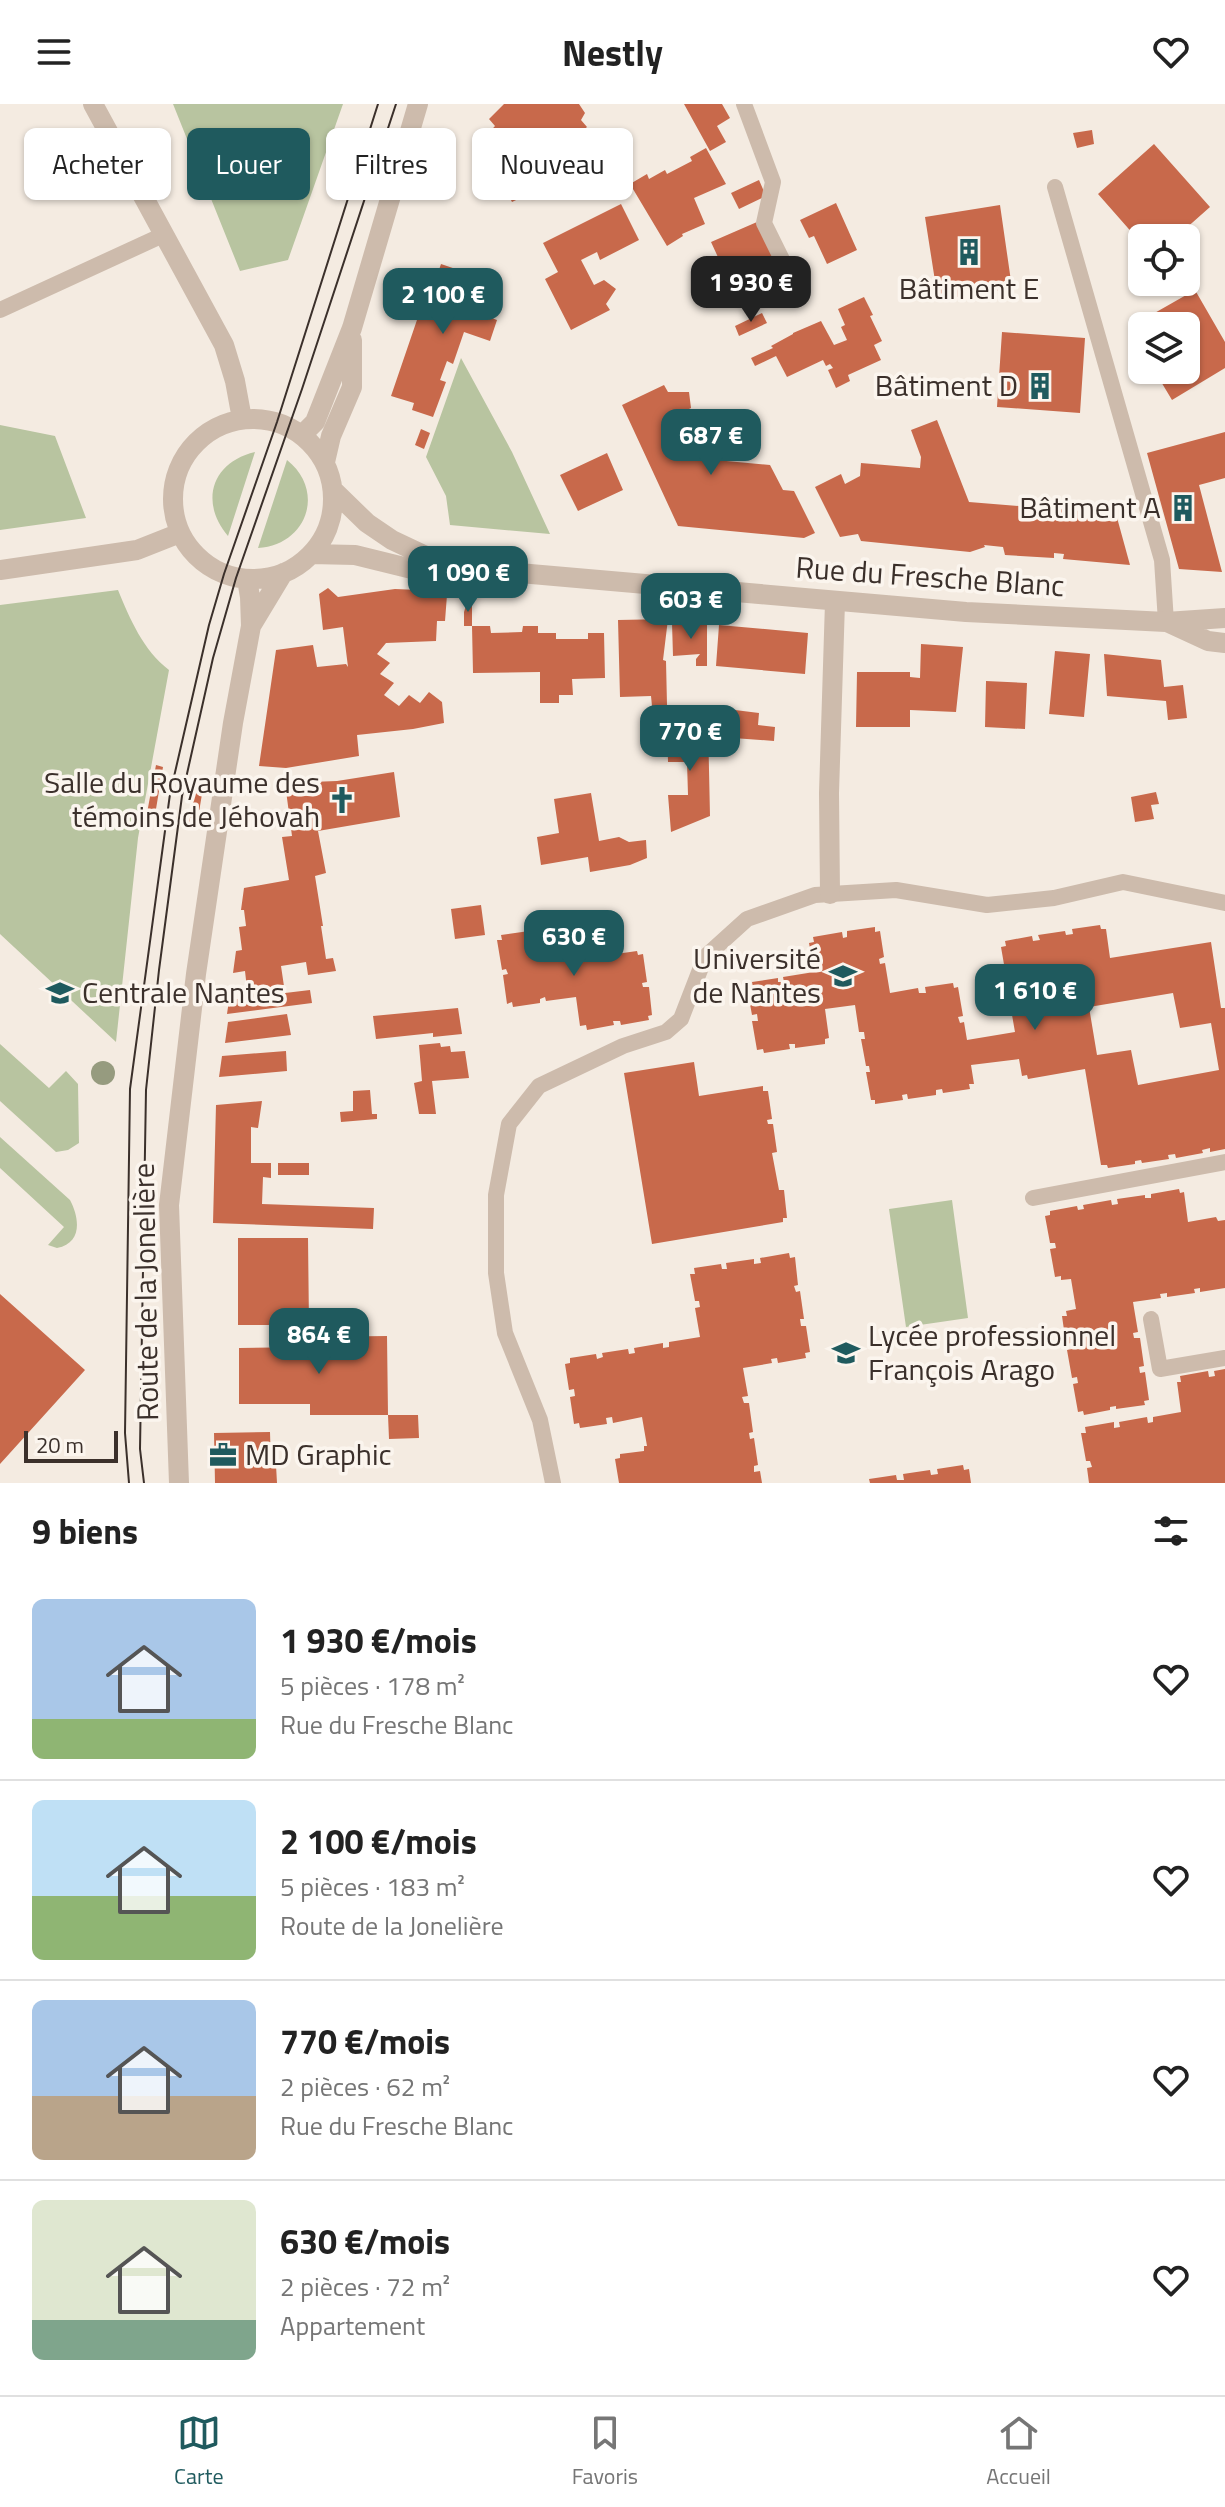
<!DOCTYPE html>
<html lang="fr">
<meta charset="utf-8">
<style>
body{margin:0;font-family:"Titillium Web",sans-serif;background:#f6f6f6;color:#222;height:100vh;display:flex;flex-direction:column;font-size:30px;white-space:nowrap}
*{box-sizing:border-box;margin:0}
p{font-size:26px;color:#767676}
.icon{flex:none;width:44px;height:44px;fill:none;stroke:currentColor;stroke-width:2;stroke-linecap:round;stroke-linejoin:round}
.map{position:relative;height:1379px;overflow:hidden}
.side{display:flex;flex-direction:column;background:#fff;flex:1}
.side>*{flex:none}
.guide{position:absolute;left:24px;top:24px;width:800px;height:72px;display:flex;gap:16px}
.buttons{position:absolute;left:1128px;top:120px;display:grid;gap:16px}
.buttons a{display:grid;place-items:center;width:72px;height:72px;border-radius:12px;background:#fff;box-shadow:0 2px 6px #0004;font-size:40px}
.scale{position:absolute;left:24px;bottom:20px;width:94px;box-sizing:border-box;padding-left:8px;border:4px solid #3b302b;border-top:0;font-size:22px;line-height:28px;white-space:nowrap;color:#3b302b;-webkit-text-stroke:6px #fbf5ee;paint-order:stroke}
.price{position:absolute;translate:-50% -68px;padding:0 18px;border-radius:16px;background:#1f5a5e;color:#fff;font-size:26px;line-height:52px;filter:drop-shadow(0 2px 4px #0008)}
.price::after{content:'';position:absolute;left:50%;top:48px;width:24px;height:18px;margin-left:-12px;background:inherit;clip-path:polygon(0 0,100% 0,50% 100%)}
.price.on{background:#222;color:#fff}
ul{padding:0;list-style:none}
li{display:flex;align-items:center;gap:24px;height:200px;padding:0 32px}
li+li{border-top:2px solid #e0e0e0}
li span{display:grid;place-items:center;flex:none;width:224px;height:160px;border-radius:12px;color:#555}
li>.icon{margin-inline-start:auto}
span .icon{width:96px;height:96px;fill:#fffc;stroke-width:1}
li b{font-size:34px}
h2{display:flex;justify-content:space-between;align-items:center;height:96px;padding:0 32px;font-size:34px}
.tag{padding:0 28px;border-radius:12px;background:#fff;box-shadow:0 2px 6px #0004;font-size:28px;line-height:72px}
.tag.on{background:#1f5a5e;color:#fff}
header{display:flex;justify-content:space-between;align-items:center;height:104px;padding:0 32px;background:#fff;font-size:36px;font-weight:700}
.tab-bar{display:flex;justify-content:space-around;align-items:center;height:112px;border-top:2px solid #e0e0e0;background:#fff;font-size:22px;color:#767676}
.tab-bar a{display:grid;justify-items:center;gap:4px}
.tab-bar .on{color:#1f5a5e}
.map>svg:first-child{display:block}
.green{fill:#b8c4a0}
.building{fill:#c8694b;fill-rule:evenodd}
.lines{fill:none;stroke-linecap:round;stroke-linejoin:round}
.service{stroke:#cdbbac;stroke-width:16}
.minor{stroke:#cdbbac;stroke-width:20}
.tram{stroke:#3b302b;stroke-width:2}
.tree{fill:#969b7f}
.labels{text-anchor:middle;stroke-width:7;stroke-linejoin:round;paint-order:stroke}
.poi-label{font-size:30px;fill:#3b302b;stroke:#fbf5ee;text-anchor:end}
.street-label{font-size:30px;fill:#3b302b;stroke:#fbf5ee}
</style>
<header><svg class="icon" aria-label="menu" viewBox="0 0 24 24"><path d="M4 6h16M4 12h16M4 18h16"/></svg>Nestly<svg class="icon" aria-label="heart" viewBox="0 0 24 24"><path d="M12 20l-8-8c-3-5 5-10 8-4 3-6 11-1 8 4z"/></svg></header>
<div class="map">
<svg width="1225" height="1379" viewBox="0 0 1225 1379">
<rect width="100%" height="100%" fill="#f4ebe1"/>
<path class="green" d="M173 0H343L288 156 240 167Z
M461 254 512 348 550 430 450 421 446 392 426 353Z
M0 321 55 332 86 414 0 426Z
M255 348 228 432C199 398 212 358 255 348Z
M287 356C326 387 307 441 258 444Z
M118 486C130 515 143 546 169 566L138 734 116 938 0 830V501Z
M0 940 49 984 66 967 78 980 79 1039 68 1046 56 1048 0 997Z
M0 1033 70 1096C80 1115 82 1139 57 1144L48 1141 64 1123 0 1064Z
M952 1096 968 1214 906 1223 889 1105Z"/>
<path class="building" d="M504 0H579L585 9 581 16 587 23 534 72 541 84 512 98 481 37 495 22 489 15Z
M684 0H722L730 14 717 22 726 38 710 47Z
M1092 26 1094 40 1077 44 1073 29Z
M1154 40 1210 103 1175 134H1142V140L1098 90Z
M706 44 726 80 694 94 705 120 682 130 683 132 667 142 630 80 647 70 649 75 665 66 667 70 692 57 690 53Z
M759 76 766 92 739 105 731 89Z
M836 99 857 146 827 160 814 132 809 134 800 116Z
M621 100 639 136 600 156 597 148 581 156 594 181 604 176 616 185 606 200 610 206 571 226 545 175 558 168 543 139Z
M1000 101 1012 184 938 196 925 113Z
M757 118 780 169 735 190 711 138Z
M441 160 494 178 487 200 492 202 489 213 497 216 490 237 464 228 453 260 447 257 440 276 446 278 433 313 412 306 414 299 391 292 418 213 427 216 432 200 428 198Z
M1195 186 1225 238V264L1172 296 1154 266H1186V222H1142V245L1130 223Z
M864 193 873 211 870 212 882 237 874 241 881 256 848 271 850 277 836 284 828 266 833 264 830 260 826 262 823 256 787 273 776 252 755 262 751 254 773 244 771 242 793 230V229L821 217 834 241 847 236 841 223 845 221 838 205Z
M762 209 767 219 739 232 735 222Z
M1002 228 1085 234 1080 309 997 303Z
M664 281 668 288H689L691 304 675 312 694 354 770 361 783 386 794 387 815 429 804 434 678 422 622 301Z
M937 316 969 398 1044 404V407L1057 408V405L1116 410 1130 461 1063 455 1064 450 1054 449V454L1005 451 1003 443 984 441 985 443 970 448 861 437 858 430 840 433 815 383 841 370 845 380 860 372 861 359 920 364 921 353 911 326Z
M421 325 430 329 424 345 415 341Z
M1225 328V374L1199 381 1222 468 1179 465 1147 349Z
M607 349 623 386 578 407 560 371Z
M328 484 338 493 395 485 442 487V491H447L445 517H437L436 537 386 539 377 550 390 559 380 570 394 579 384 591 399 602 409 591 420 599 429 588 442 598 444 619 413 625 357 631 359 652 286 664 259 662 276 546 313 541 317 563 346 560 348 563 343 523 323 526 319 490Z
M468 495 472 498V522H464V508Z
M668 515 663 556 666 557 667 601 652 602 651 592 620 593 618 516Z
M707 518V562H696V555L700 550 673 552 672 519Z
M719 521 808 529 805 570 716 562Z
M472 522H490L491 529 522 528 523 522H538V529H556V535H588V529H604L605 574 572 575 573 591H559V599H540V568L473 569Z
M921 540 963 543 956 608 910 606V623H856L857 568H910V573L920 574Z
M1055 547 1090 550 1084 613 1049 610Z
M1104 550 1161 556 1164 583 1183 581 1187 614 1168 616 1166 597 1107 592Z
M986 577 1027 579 1025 625 985 623Z
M735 606 759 609 758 621 775 623 774 637 733 634Z
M708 619 710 712 671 728 668 691H688L687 658H668L667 620Z
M156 661 163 663 155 711 147 709Z
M394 668 400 713 318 727 326 769 315 772 323 822H321L326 855 333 854 336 867 308 871 306 858 281 862 285 889 310 886 312 899 227 910 229 896 248 894 245 867 233 869 236 847 242 846 239 823 246 822 244 806H241L244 784 289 776 282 733 292 732 285 679 337 677Z
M198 671 205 672 197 720 189 719Z
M1156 688 1159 700 1151 701 1154 715 1135 718 1131 693Z
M591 689 599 737 619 733 629 738 646 736 647 754 630 761 590 768 588 753 541 761 537 733 559 729 554 695Z
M481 801 485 831 455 835 451 805Z
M563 821V827L569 826 574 855 603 852 604 856 610 855 609 851 637 847 638 851 643 850 647 878 642 879 643 883H649L652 911 648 912 649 916 621 921 620 917H613L614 921 587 926 586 921 580 922 576 893 546 897 545 893 540 895V899L513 903 512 898 507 900 503 871 508 870 506 865 502 866 497 836H502L501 831 529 827 530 832 535 831V826Z
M1100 821 1101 825H1106L1110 854 1211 838 1221 904H1225V1045L1210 1048V1044L1202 1046 1203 1049 1176 1054 1175 1050 1168 1051 1169 1055 1142 1059 1141 1056 1135 1057V1060L1108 1064 1107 1061H1101L1085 965 1028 975 1027 971 1022 972 1019 955 971 961 974 980H969L970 985 943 989 942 985 936 986V991L908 995 907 990 902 991 903 996 875 1000V996H871L866 968H870L869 962H866L861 935H865L864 928H859L855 901 825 905 829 934 825 935V940L795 944V940H789L790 945 764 949 763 945 757 946 752 917H758L757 910 752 911 747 884 753 883 752 878 778 874V878H784L783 873 814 868 809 839 814 838 813 833 842 828 843 834 847 833V827L875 823V828L880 827 884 853 879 855 880 860 885 859 890 889 918 884 919 889H926L925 883 953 879 954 884 958 883 963 912 958 913 960 919 964 918 967 936 1015 928 1012 911 1017 910 1016 904 1011 905 1007 878H1011L1010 872H1006L1001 843 1006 842 1005 837 1032 832 1033 837 1040 836 1038 831 1065 827 1066 831 1073 830 1072 825ZM1173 889 1180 924 1211 919 1219 966 1138 981 1131 946 1097 951 1089 903Z
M458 904 462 930 433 933V929L376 935 373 912Z
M287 910 291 931 225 939 228 918Z
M440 939 441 943 450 942 451 948 465 947 469 974 432 977 436 1010H419L414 979 422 977 419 941Z
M286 947 287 967 219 973 222 952Z
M694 958 699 992 763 982V987H768L772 1015 767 1016 768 1020H773L777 1048 772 1049 779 1086H784L787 1114H783V1118L652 1140 624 969Z
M370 986 372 1010H377V1015L341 1018 340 1008 353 1007V987Z
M262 997 258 1024 251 1023V1059H271V1074L263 1073 262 1100 374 1104 373 1125 213 1119 216 1001Z
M278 1059H309V1071H278Z
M1179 1085 1180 1089 1184 1088 1188 1118 1216 1113 1218 1117 1225 1116V1184L1200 1188V1184L1194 1185 1195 1189 1167 1193V1189L1160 1190 1161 1194 1133 1198 1138 1228 1133 1229 1134 1234H1140L1144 1262 1139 1263 1140 1269 1145 1268 1149 1296 1144 1297 1145 1301 1116 1305V1302L1110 1303V1306L1084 1311 1083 1307 1078 1308 1073 1280 1078 1279 1077 1273 1072 1274 1067 1246 1072 1245 1071 1239 1066 1240 1062 1212H1067L1066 1207 1076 1205 1071 1175 1061 1176V1172L1055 1173 1050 1145 1056 1144 1055 1139H1050L1045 1112 1050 1111V1107L1077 1102 1078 1106 1084 1105 1083 1101 1111 1096 1112 1101 1118 1100 1117 1095 1145 1091V1094H1151V1090Z
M238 1134H308L309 1221H238Z
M789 1149 790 1154 795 1153 798 1181 794 1182 796 1188 800 1187 804 1215H800L801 1222H806L810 1248 805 1249 806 1254 778 1259 777 1254 771 1255 772 1259 743 1264 748 1292 742 1293 744 1299H749L753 1328 749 1329 750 1335 754 1334 758 1361 754 1362V1368L760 1367 762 1379H619L615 1355 620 1354V1350L644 1347V1342H647L642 1313 613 1319 612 1313 606 1314 607 1320 580 1324 579 1319 574 1320 570 1293 575 1292 574 1285 569 1286 565 1260 570 1259V1254L596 1250 597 1255 603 1253 602 1249 628 1245 629 1250 635 1249 634 1244 663 1239V1244L669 1243V1238L700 1233 695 1204 700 1203 699 1197H695L690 1170H695L694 1164 721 1160 722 1165H727L726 1159 754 1155V1160L761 1159 760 1154Z
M0 1190 85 1266 0 1360Z
M387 1232 388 1311H310V1300H239V1244L309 1243V1233Z
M1225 1265V1379H1089L1087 1364 1092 1363 1090 1357H1086L1081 1329H1086L1085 1323 1114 1318V1324L1120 1323 1119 1318 1147 1313 1148 1319 1153 1318V1313L1181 1308 1177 1278H1181L1180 1272 1208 1267 1209 1273 1215 1272 1214 1267Z
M388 1311H418L419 1334 389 1335Z
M270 1328 271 1362 276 1361 277 1379H215L214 1329Z
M963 1361 964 1366 969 1365 971 1379H870L869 1375 896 1371 897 1376H904L903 1370 930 1366 931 1371 938 1370 937 1365Z"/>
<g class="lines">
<path class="service" d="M744 0 773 78 764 119 799 190
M1055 83 1162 456 1166 518
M0 206 163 131
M1033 1094 1225 1058
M1151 1215 1160 1265 1225 1254
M553 1379 540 1316 505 1229 496 1169V1091L509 1020 539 982 623 942 666 928 681 915 705 853 747 815 815 791 896 786 987 801 1054 794 1123 778 1225 799"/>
<path class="minor" d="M93 0 224 241 235 277 242 315
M173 395a80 80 0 1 1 160 0a80 80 0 1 1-160 0Z
M303 330 315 318 352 224 418 0
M325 358 331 332 352 283V236
M334 387 367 419 392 436 447 462
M311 450 355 451 416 466 451 463 966 508 1166 518 1225 514
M0 466 137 446 180 429
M1169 519 1208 537 1225 539
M251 522 283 469
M830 790 829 689 835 498
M179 1379 169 1101 196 870 233 619 251 522 250 493 247 475"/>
<path class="tram" d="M129 1379 125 1329 130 985 170 690 209 521 224 470 277 318 378 0
M144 1379 140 1345 146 986 159 866 182 692 213 554 236 474 302 285 396 0"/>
</g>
<circle class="tree" cx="103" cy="969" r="12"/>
<defs>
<g id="building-bare" transform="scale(2.16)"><path d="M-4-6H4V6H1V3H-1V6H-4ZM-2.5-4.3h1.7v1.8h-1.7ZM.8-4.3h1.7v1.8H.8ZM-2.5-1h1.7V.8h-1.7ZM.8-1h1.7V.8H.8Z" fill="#1f5a5e" stroke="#fbf5ee" stroke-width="2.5" paint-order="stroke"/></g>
<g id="church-bare" transform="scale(2.16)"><path d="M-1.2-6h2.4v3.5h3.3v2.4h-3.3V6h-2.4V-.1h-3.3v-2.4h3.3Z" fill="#1f5a5e" stroke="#fbf5ee" stroke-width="2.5" paint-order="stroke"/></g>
<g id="university-bare" transform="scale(2.16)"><path d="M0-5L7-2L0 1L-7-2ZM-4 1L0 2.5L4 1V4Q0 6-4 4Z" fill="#1f5a5e" stroke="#fbf5ee" stroke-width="2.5" paint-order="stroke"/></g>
<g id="school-bare" transform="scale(2.16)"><path d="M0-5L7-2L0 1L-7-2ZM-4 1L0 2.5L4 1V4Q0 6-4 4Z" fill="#1f5a5e" stroke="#fbf5ee" stroke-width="2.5" paint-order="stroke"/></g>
<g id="office-bare" transform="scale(2.16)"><path d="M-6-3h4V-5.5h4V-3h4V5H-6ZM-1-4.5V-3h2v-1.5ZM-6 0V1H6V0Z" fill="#1f5a5e" stroke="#fbf5ee" stroke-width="2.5" paint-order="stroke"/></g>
</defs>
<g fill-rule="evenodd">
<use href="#building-bare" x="969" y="148"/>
<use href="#building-bare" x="1040" y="282"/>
<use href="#building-bare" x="1183" y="404"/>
<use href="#church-bare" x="342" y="696"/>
<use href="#university-bare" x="843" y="872"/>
<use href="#university-bare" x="60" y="889"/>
<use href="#school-bare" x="846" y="1249"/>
<use href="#office-bare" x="223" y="1351"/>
</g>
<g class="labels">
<g class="poi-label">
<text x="969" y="195" text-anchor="middle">Bâtiment E</text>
<text x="1018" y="292">Bâtiment D</text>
<text x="1161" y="414">Bâtiment A</text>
<text x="320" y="689">Salle du Royaume des<tspan x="320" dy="34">témoins de Jéhovah</tspan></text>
<text x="821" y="865">Université<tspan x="821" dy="34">de Nantes</tspan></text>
<text x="82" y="899" text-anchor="start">Centrale Nantes</text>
<text x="868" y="1242" text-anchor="start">Lycée professionnel<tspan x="868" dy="34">François Arago</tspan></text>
<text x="245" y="1361" text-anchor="start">MD Graphic</text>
</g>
<g class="street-label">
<text transform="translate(930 473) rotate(4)" y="10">Rue du Fresche Blanc</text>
<text transform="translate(146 1188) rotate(-91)" y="10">Route de la Jonelière</text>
</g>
</g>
</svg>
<div class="buttons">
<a><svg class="icon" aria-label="locate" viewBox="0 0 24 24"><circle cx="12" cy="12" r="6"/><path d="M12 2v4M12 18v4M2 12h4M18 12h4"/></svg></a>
<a><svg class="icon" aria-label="layers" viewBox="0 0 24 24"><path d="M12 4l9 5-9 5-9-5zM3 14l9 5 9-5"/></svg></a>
</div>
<div class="scale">20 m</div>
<b class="price on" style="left:751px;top:220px">1 930 €</b>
<b class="price" style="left:443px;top:232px">2 100 €</b>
<b class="price" style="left:711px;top:373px">687 €</b>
<b class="price" style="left:468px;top:510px">1 090 €</b>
<b class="price" style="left:691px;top:537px">603 €</b>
<b class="price" style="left:690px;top:669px">770 €</b>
<b class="price" style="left:574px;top:874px">630 €</b>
<b class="price" style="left:1035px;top:928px">1 610 €</b>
<b class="price" style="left:319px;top:1272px">864 €</b>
<div class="guide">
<a class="tag">Acheter</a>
<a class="tag on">Louer</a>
<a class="tag">Filtres</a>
<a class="tag">Nouveau</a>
</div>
</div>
<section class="side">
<h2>9 biens<svg class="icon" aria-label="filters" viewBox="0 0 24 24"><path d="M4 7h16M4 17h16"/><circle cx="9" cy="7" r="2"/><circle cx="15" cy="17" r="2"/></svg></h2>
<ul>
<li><span style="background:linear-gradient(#a9c7e8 75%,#8fb573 0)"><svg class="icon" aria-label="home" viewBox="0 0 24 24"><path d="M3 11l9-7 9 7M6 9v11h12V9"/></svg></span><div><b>1 930 €/mois</b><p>5 pièces · 178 m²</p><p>Rue du Fresche Blanc</p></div><svg class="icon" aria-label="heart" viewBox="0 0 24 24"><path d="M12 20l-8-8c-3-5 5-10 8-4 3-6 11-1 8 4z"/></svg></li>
<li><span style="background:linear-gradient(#bfe0f5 60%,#8fb573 0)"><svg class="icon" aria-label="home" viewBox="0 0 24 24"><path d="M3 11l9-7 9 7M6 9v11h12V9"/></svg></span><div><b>2 100 €/mois</b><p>5 pièces · 183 m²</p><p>Route de la Jonelière</p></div><svg class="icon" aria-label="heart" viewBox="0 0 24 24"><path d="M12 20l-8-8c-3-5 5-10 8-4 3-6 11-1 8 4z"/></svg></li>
<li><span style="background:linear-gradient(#a9c7e8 60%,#b9a48a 0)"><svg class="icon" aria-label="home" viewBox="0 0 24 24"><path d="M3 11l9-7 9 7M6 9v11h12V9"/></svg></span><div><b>770 €/mois</b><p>2 pièces · 62 m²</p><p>Rue du Fresche Blanc</p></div><svg class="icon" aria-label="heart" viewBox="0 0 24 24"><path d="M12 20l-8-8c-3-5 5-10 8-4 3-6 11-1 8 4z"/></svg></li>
<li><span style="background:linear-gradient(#dfe7d0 75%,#7fa58c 0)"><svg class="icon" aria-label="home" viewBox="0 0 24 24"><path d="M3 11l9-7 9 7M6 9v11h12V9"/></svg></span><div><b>630 €/mois</b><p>2 pièces · 72 m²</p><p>Appartement</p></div><svg class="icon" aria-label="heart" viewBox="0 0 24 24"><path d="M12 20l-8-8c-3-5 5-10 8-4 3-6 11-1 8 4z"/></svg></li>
</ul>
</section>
<nav class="tab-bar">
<a class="on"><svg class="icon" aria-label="map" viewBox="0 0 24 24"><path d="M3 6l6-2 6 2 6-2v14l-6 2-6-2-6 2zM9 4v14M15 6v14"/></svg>Carte</a>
<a><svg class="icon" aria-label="saved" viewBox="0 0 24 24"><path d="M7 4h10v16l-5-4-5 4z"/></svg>Favoris</a>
<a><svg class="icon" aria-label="home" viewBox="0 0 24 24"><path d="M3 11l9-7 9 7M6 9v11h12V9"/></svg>Accueil</a>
</nav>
